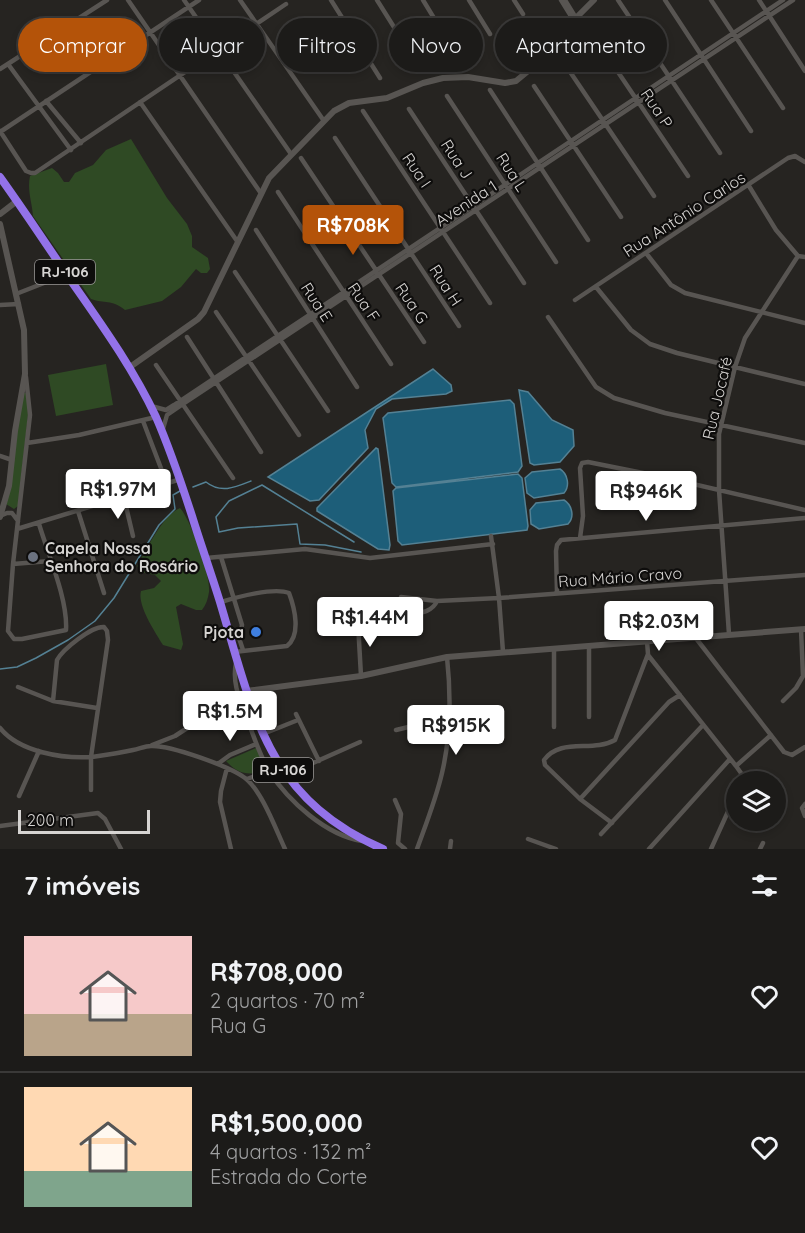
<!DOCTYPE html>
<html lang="pt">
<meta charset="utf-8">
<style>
body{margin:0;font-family:Quicksand,sans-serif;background:#252422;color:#f1f3f6;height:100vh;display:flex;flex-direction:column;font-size:22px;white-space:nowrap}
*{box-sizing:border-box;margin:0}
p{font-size:20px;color:#a0a1a2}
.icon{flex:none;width:33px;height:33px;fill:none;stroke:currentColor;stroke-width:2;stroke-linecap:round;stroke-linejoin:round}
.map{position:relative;height:849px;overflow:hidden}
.drawer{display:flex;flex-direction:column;background:#1c1b19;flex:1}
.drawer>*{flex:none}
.top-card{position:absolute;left:18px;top:18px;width:770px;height:54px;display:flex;gap:12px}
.buttons{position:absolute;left:726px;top:771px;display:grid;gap:12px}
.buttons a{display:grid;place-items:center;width:60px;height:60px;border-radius:50%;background:#1c1b19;box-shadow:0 3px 9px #0003,0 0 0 2px #3a3938;font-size:30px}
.scale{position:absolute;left:18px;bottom:15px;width:132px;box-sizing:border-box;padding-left:6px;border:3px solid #d6d4d2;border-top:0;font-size:16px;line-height:21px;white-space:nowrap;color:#d6d4d2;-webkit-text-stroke:4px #0e0d0c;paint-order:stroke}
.price{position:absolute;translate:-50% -51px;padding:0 14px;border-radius:6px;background:#fff;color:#222;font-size:20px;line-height:39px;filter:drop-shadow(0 2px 3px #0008)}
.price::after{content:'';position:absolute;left:50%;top:36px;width:18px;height:14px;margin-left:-9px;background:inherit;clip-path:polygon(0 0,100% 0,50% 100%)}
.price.on{background:#b45309;color:#fff}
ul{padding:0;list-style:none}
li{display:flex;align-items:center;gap:18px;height:150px;padding:0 24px}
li+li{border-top:2px solid #3a3938}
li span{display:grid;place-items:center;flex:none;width:168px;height:120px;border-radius:0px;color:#555}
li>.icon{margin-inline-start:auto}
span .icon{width:72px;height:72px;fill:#fffc;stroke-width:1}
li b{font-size:26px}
h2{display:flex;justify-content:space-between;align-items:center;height:72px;padding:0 24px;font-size:26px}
.pill{padding:0 21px;border-radius:27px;background:#1c1b19;box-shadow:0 3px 9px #0003,0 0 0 2px #3a3938;font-size:21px;line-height:54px}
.pill.on{background:#b45309;color:#fff}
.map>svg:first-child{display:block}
.green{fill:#2f4a24}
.water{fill:#1d5e79;stroke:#548194;stroke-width:1.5}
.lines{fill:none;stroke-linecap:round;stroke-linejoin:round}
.stream{stroke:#548194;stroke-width:1.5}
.street{stroke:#585552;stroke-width:4.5}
.secondary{stroke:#585552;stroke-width:6}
.highway{stroke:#9372e9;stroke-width:8}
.worship-dot{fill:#6b7280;stroke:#0e0d0c;stroke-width:2}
.shop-dot{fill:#3f7fe0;stroke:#0e0d0c;stroke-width:2}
.labels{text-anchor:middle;stroke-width:4.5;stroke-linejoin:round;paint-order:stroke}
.shield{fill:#0e0d0c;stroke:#9a9897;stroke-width:1.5}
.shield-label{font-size:15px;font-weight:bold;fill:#d6d4d2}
.street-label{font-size:16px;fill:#d6d4d2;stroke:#0e0d0c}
.poi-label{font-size:16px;font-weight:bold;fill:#d6d4d2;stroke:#0e0d0c;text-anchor:start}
</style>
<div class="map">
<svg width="805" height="849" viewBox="0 0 805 849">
<rect width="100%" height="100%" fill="#262421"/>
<path class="green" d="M131 139 167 198 187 224 192 236V247L208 258 210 269 207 273H201L196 269 181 287 162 301 125 310C111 299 105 304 91 299L33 216C32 202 27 190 30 176L52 168 58 173 64 182H69L75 173 93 165 106 150Z
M106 364 113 405 56 416 48 375Z
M23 393H27L28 415 18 506 14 509 6 504Z
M180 508C191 520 211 576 209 592 208 599 206 605 202 610H196L181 604 176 607 183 644 181 650 163 645C155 632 137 605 141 591L154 588 161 581 155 575 141 572 137 566C147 549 162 516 180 508Z
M256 748 265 767V771C248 776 238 774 226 761Z"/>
<path class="water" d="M433 369 451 385 452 391 446 394 392 399 376 409 365 430 368 448 319 500 310 501 268 477Z
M519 390 528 392 552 420 573 430 574 446 560 462 534 465 530 463Z
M510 400 514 404 522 466 518 472 396 487 392 483 383 418 388 413Z
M376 448 378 449 390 545 389 550 378 549 317 511V508Z
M560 469C568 474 570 486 564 493L534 498 527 493 525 478 532 472Z
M518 474 522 478 528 526 527 530 402 545 398 541 393 491 396 488Z
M564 500C572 505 575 517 568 524L539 529 531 524 530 510 536 503Z"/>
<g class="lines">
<path class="stream" d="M193 487 206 482C221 494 236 487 251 481
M354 542 262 485 229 501 216 517 219 532 238 528 297 524 300 544 325 545 361 552
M0 669 17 667 36 658 68 640 95 621 114 598 159 525 175 509 173 495 180 491"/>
<path class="street" d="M128 0 260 192
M184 0 291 154
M240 0 324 121
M331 0 380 78
M377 0 419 67
M423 0 457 56
M469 0 490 34
M514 0 523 14
M561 0 574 21
M565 0 576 18
M618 0 720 153
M665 0 751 131
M711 0 783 108
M759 0 805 71
M585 23 688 176
M558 54 654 196
M8 64 71 150
M0 69 107 0
M534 86 621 217
M490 90 588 240
M447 96 556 262
M46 101 81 143
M140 102 237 241
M409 109 524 283
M363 111 490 303
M0 131 26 171 31 173H35L286 4
M0 132 199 0
M335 138 459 326
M301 158 424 342
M749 186 776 230 798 256 805 257
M278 192 391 364
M256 230 357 387
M646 253 671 285 685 293 805 323
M235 272 328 411
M596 287 631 330 650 344 677 353 805 384
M16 294 67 274
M575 300 788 158 795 156 805 162
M0 305 19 304
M216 312 299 435
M548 317 596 387 614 398 665 413 805 443
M187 337 261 452
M156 365 233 478
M26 377 30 415 13 564 8 631 14 639H22L66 630C68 600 48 554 39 524
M151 406 166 410 174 405 783 0
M143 421 167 484
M163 429 167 415 183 404 793 0
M27 443 79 435 156 417
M0 456 12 460
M124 498 133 536
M78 511 104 593
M0 516 7 513H12L18 521
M17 529 181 479
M491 536 499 598 503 652
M580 538 583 516 580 468 582 463 588 462 663 477 805 510
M221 557 242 625 239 638 243 650
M206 558 305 549 370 558 493 544
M13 564 50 561
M557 593 556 551 557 545 561 540 805 518
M401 597 437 601 499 598 805 575
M221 602C237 597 274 587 289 593 295 609 301 635 287 646L234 652
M407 615C418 613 432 613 437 601
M358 623 361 676
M729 634 719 490V434L735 367 745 338 798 256
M695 637 784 752 792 755 805 747
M647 641 648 654 615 740C592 753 561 737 544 760L545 765 580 799 669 702 680 695
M648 655 736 766 741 773V782
M236 663C232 682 239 698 246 716 253 734 259 754 269 771 289 802 326 835 362 841
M18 687 53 701 97 708
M53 701 57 660C63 649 92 626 104 627L107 631 108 640 91 757V790
M783 701 796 688 803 676 801 629
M296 714 319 761
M589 717V646
M554 727V649
M0 728C19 752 63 759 92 757 106 755 120 753 133 750 139 749 145 746 151 746 170 745 229 766 245 778 262 791 276 830 285 849
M396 730 450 717
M263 734 298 720
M152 745 175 736 238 695
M219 763 230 755 256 744
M736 766 771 735
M227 768 221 791 220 802 231 849
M286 775 360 742
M247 779 269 771
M19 796 39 751
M580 799 612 823
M395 800 401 814 398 843 405 849
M805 804 802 808 805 816
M0 826 98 813 105 819 121 849
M601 834 703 725
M528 839 556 849
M417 849C426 824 436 799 442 773 451 735 451 695 447 657
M450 849 451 841
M649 849 730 759
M711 849 736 794
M760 849 763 843"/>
<path class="secondary" d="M0 214 17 201
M0 224 24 330 25 374 15 431 9 486 0 517
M130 367 198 319 204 312 269 178 334 111 349 103 387 98 423 83 443 78 468 77 505 83 516 81 533 67 549 45 594 0
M246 691 361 676 447 657 805 629"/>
<path class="highway" d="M0 177C23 209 45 242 67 275 99 321 132 366 156 417 170 449 181 482 192 516 201 545 211 573 220 602 253 712 266 798 383 849"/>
</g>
<circle class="worship-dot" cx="33" cy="557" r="6"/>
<circle class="shop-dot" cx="256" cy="632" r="6"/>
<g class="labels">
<g class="shield">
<rect x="35" y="260" width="60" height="24" rx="4.5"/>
<rect x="253" y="758" width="60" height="24" rx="4.5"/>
</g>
<g class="shield-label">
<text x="65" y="277">RJ-106</text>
<text x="283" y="775">RJ-106</text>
</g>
<g class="street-label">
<text transform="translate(657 108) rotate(56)" y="6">Rua P</text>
<text transform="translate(457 159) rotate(57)" y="6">Rua J</text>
<text transform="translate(417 170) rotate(56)" y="6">Rua I</text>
<text transform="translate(512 172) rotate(57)" y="6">Rua L</text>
<text transform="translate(466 203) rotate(-33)" y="6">Avenida 1</text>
<text transform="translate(684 214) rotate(-33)" y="6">Rua Antônio Carlos</text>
<text transform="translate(446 285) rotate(57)" y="6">Rua H</text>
<text transform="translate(317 302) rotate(57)" y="6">Rua E</text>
<text transform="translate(364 302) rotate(56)" y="6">Rua F</text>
<text transform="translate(412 303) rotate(56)" y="6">Rua G</text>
<text transform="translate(717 398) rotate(-77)" y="6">Rua Jocafé</text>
<text transform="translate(620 577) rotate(-4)" y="6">Rua Mário Cravo</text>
</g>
<g class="poi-label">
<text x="45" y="554">Capela Nossa<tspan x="45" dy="18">Senhora do Rosário</tspan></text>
<text x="244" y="638" text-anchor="end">Pjota</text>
</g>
</g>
</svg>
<div class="buttons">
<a><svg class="icon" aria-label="layers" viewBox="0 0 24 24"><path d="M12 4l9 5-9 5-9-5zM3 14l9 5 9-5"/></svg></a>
</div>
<div class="scale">200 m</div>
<b class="price on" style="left:353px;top:256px">R$708K</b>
<b class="price" style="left:118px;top:520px">R$1.97M</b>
<b class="price" style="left:646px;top:522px">R$946K</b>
<b class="price" style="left:370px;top:648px">R$1.44M</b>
<b class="price" style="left:659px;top:652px">R$2.03M</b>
<b class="price" style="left:230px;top:742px">R$1.5M</b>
<b class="price" style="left:456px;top:756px">R$915K</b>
<div class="top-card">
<a class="pill on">Comprar</a>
<a class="pill">Alugar</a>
<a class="pill">Filtros</a>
<a class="pill">Novo</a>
<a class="pill">Apartamento</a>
</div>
</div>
<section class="drawer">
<h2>7 imóveis<svg class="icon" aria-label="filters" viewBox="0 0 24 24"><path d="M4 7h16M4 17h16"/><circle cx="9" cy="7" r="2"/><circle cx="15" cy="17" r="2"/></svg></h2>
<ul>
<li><span style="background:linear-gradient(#f6c9c9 65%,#b9a48a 0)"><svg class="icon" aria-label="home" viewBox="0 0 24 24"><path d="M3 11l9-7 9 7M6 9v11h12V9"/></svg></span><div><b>R$708,000</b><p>2 quartos · 70 m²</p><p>Rua G</p></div><svg class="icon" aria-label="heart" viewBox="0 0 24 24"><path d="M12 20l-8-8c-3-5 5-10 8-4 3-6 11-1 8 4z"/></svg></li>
<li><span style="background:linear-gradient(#ffd9b3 70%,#7fa58c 0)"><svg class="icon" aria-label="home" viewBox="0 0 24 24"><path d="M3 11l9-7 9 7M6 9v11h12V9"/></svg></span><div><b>R$1,500,000</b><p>4 quartos · 132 m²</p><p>Estrada do Corte</p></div><svg class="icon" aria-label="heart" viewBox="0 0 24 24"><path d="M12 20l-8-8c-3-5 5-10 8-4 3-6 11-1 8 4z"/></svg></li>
</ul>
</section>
